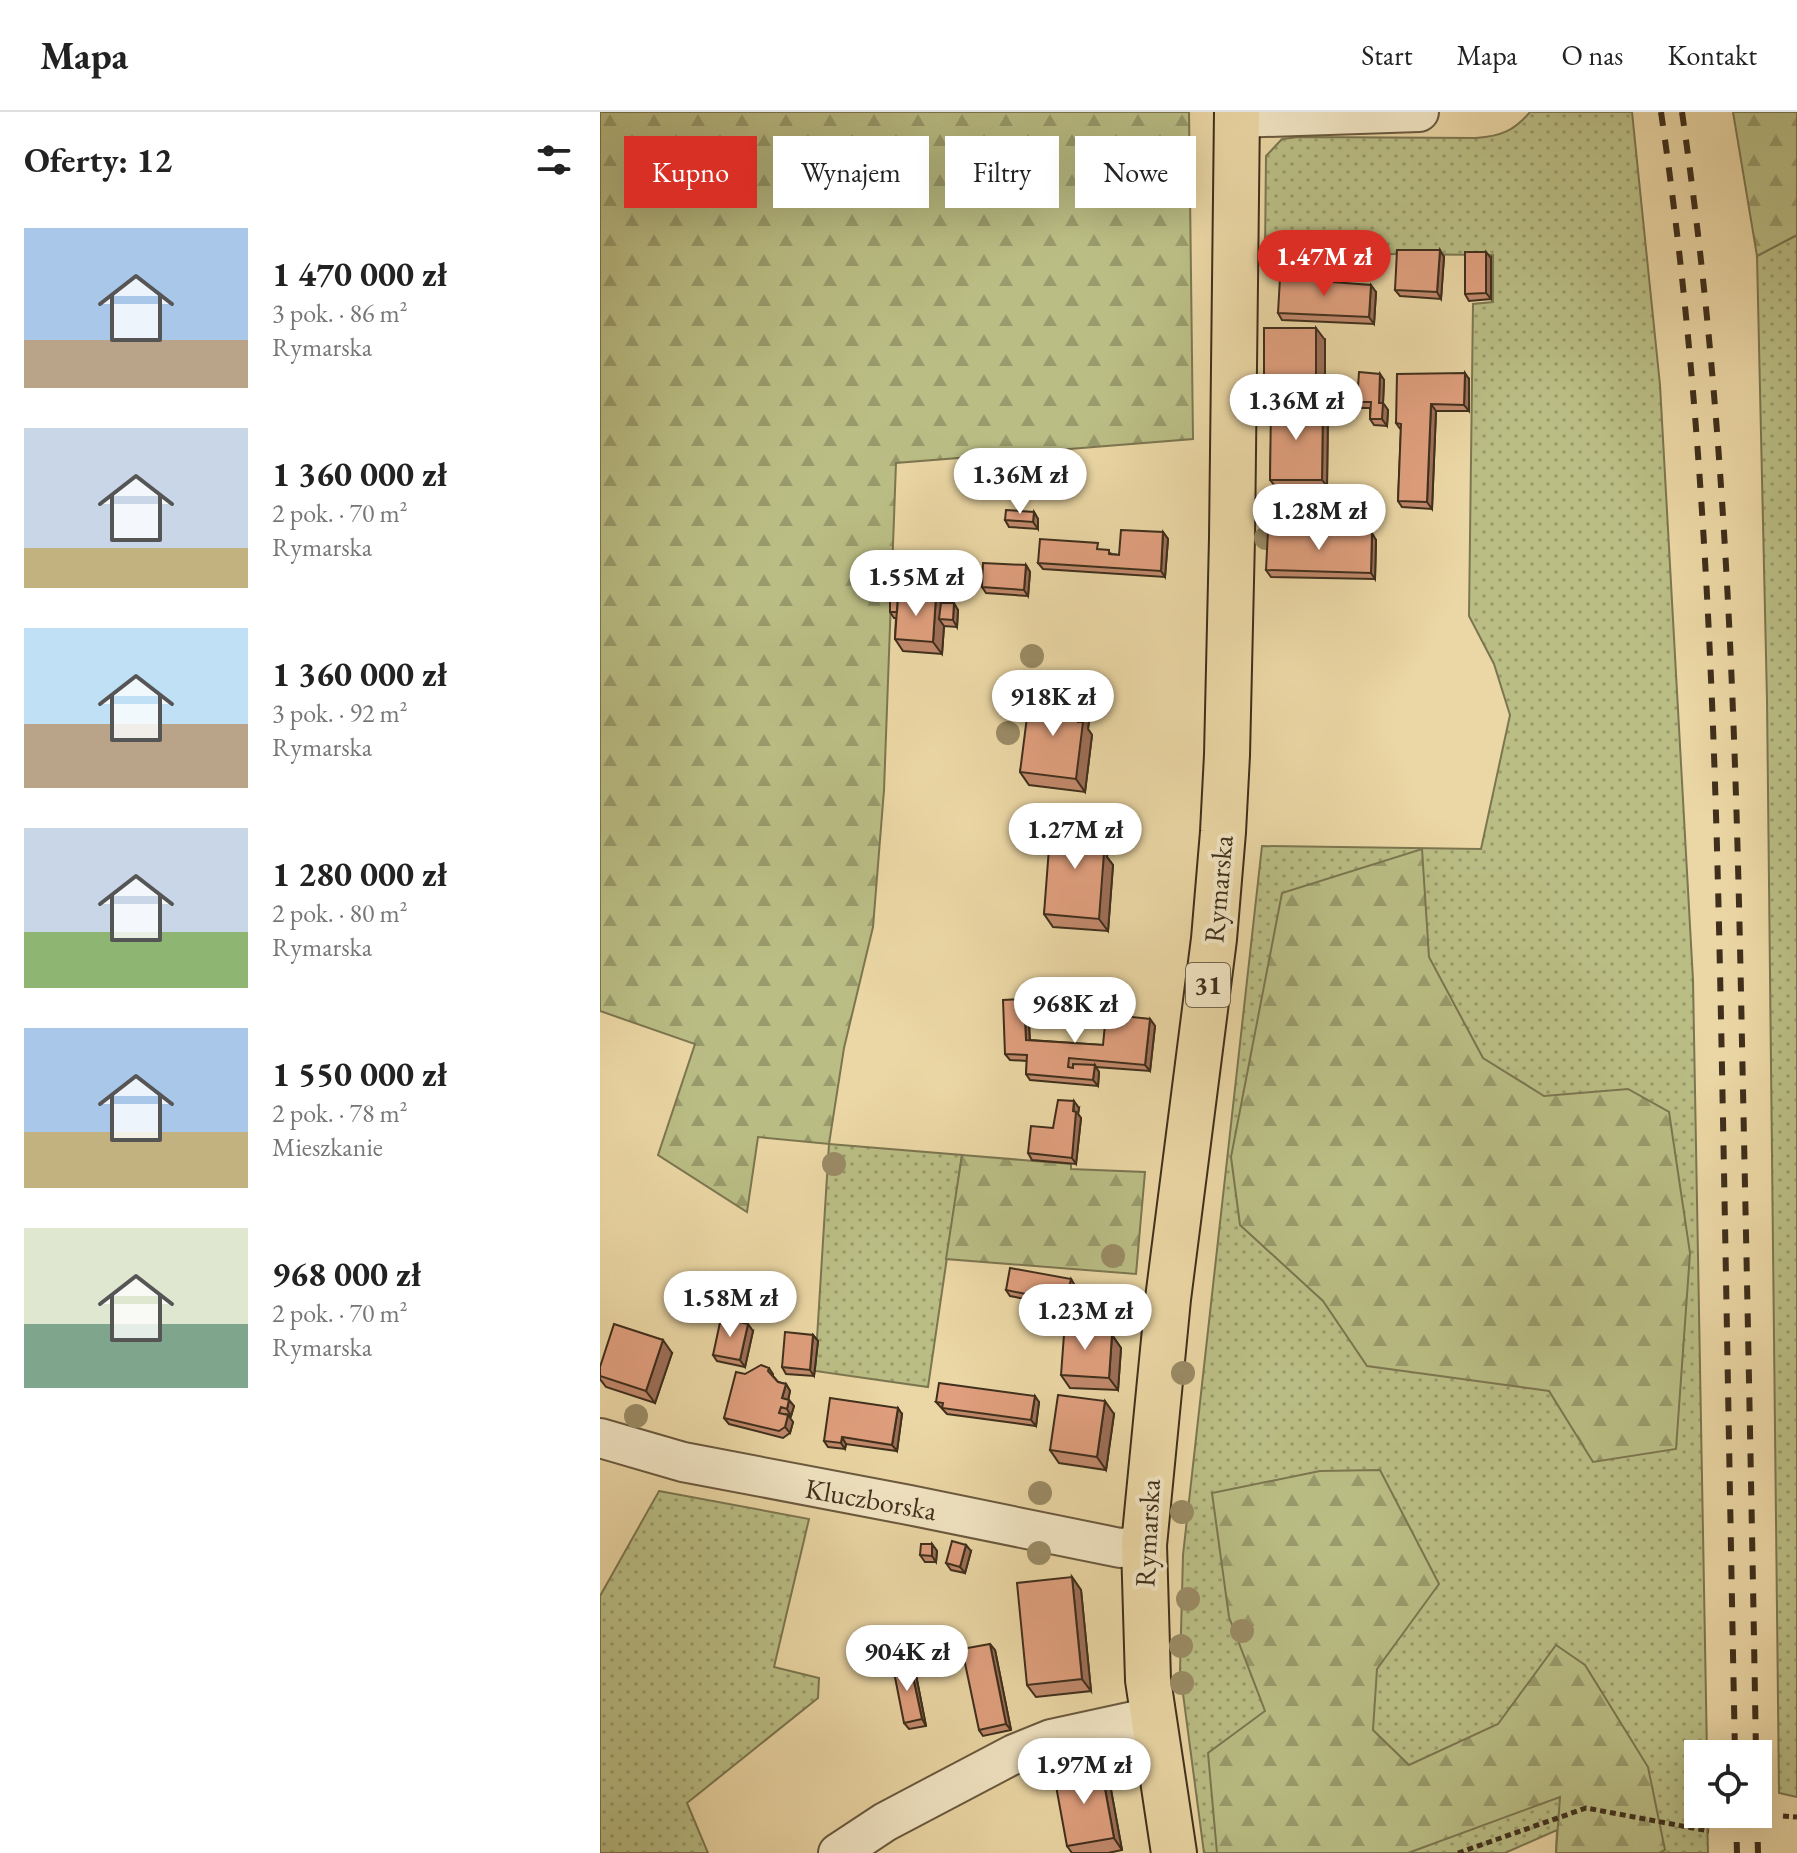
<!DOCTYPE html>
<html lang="pl">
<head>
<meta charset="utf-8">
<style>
	body { margin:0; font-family:"EB Garamond",serif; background:#f6f6f6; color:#222; height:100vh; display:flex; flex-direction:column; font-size:30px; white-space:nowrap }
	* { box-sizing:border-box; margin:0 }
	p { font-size:26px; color:#767676 }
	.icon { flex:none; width:44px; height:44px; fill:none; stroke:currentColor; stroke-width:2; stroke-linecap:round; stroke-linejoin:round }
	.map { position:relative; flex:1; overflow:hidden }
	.drawer { display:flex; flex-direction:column; background:#fff; width:600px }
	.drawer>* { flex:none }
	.top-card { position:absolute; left:24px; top:24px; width:760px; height:72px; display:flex; gap:16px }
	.tools { position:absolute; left:1084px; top:1628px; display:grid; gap:16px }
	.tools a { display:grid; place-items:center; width:88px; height:88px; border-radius:0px; background:#fff; box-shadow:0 8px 32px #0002; font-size:40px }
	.price { position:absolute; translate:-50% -68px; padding:0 18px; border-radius:28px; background:#fff; color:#222; font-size:26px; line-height:52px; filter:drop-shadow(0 2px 4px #0008) }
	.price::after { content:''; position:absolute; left:50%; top:48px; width:24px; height:18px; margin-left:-12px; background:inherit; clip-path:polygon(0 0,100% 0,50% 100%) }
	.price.on { background:#d93025; color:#fff }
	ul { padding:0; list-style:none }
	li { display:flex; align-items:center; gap:24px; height:200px; padding:0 24px }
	li span { display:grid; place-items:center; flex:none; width:224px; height:160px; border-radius:0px; color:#555 }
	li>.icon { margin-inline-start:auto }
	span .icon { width:96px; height:96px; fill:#fffc; stroke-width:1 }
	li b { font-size:34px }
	h2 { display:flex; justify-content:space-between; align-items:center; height:96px; padding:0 24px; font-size:34px }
	.tag { padding:0 28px; border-radius:0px; background:#fff; box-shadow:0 8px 32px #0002; font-size:28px; line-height:72px }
	.tag.on { background:#d93025; color:#fff }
	header { display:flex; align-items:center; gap:48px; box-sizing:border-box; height:112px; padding:0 40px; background:#fff; border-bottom:2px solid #e0e0e0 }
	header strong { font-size:38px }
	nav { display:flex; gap:44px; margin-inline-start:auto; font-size:28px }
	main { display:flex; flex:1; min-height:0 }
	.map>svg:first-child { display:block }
</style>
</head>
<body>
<header>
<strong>Mapa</strong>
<nav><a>Start</a><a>Mapa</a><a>O nas</a><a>Kontakt</a></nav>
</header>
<main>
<section class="drawer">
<h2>Oferty: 12<svg class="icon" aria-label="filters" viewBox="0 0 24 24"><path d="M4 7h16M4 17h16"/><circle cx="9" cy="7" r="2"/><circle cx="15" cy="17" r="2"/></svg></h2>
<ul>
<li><span style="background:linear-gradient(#a9c7e8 70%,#b9a48a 0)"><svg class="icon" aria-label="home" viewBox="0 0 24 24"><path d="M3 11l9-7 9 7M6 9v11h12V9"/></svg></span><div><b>1 470 000 zł</b><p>3 pok. · 86 m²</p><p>Rymarska</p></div></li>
<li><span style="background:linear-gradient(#c9d6e8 75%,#c2b280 0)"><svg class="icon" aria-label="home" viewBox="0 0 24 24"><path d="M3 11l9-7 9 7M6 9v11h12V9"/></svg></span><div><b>1 360 000 zł</b><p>2 pok. · 70 m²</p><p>Rymarska</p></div></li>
<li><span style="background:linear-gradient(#bfe0f5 60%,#b9a48a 0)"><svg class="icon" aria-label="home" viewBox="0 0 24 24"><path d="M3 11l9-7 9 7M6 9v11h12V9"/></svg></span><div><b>1 360 000 zł</b><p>3 pok. · 92 m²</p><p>Rymarska</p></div></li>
<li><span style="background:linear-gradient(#c9d6e8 65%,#8fb573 0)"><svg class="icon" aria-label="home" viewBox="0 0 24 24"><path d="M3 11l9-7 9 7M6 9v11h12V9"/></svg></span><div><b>1 280 000 zł</b><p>2 pok. · 80 m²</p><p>Rymarska</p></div></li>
<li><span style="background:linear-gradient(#a9c7e8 65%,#c2b280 0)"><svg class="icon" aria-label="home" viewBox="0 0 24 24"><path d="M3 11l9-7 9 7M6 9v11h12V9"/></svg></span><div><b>1 550 000 zł</b><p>2 pok. · 78 m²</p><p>Mieszkanie</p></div></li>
<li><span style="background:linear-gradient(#dfe7d0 60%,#7fa58c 0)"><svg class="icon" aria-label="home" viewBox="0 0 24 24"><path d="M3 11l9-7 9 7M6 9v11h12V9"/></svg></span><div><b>968 000 zł</b><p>2 pok. · 70 m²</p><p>Rymarska</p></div></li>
</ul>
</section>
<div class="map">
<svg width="1197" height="1741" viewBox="0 0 1197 1741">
	<defs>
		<pattern id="grass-dots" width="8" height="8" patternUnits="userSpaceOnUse" patternTransform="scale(2)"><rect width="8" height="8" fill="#babe85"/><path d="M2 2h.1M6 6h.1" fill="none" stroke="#999b6c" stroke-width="1.8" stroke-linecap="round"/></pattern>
		<pattern id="forest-firs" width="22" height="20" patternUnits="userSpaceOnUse" patternTransform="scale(2)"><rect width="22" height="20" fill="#babe85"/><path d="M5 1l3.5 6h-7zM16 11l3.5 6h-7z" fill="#999b6c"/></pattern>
	</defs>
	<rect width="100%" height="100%" fill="#ebd7a5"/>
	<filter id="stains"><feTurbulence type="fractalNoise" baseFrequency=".0025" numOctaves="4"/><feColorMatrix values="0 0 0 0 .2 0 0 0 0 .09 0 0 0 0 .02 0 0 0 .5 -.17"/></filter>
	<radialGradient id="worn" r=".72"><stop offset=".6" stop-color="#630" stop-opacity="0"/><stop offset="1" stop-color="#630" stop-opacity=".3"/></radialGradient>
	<path fill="url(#grass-dots)" stroke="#7c7650" stroke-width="2" d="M930 0H1032L1060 273 1093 868 1107 1642H1098V1702H1107L1108 1741H956L957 1718 905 1741H604L580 1559 583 1443 662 734 881 737 910 603 894 552 869 504 873 192 893 190V143L665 141 666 44 682 27 699 25 876 26C901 24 914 19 930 0Z
		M1197 123V1685L1179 1681 1167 588 1157 144Z
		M229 1032 362 1043 328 1275 215 1259Z
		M59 1379 209 1407 174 1555 219 1566 218 1586 87 1691 108 1741H0V1484Z"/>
	<path fill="url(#forest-firs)" stroke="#7c7650" stroke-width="2" d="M0 0H589L593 327 296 351 284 678 273 815 244 936 229 1032 158 1025 147 1100 58 1043 95 932 0 899Z
		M1133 0H1197V123L1157 144Z
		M822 737 829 845 883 946 944 984 1028 977 1069 1000 1090 1141 1076 1337 993 1350 949 1279 767 1254 723 1189 640 1113 631 1045 682 781Z
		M362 1043 471 1052V1057L545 1060 536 1162 346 1147Z
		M780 1358 839 1472 777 1557 773 1618 809 1653 898 1612 956 1533 985 1553 1048 1655 1065 1738 1059 1741H956L960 1685 808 1741H617L608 1641 665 1599 629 1505 612 1381 720 1359Z"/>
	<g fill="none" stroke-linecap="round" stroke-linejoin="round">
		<defs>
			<path id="minor" d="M637 6 819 0
				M0 1326 83 1350 309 1393 520 1436 544 1433
				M238 1741 285 1710 414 1642 451 1627 552 1605"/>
			<path id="major" d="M574 1741 548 1568 544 1433 568 1187 614 827 623 720 627 643 632 426 637 0"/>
		</defs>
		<use href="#minor" stroke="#6a593e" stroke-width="42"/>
		<use href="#major" stroke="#3f2f1c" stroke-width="48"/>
		<path stroke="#3f2f1c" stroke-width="5" stroke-dasharray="6 4" stroke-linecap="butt" d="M1183 1704 1197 1705
			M858 1741 986 1696 1109 1719"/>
		<use href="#minor" stroke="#f2e5c4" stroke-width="38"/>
		<use href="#major" stroke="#ebd7a5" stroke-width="44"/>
		<path stroke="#3f2f1c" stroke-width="6" stroke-dasharray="14 14" stroke-linecap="butt" d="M1061 0C1105 300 1115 604 1121 907 1126 1152 1130 1397 1135 1642
			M1082 0C1127 309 1136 620 1142 931 1147 1168 1152 1405 1156 1642
			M1136 1702 1137 1741
			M1157 1702 1158 1741"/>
	</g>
	<g fill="#9a8b65">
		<circle cx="659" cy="289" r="12"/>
		<circle cx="666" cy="426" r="12"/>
		<circle cx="432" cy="544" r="12"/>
		<circle cx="408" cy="621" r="12"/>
		<circle cx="234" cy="1052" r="12"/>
		<circle cx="513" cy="1144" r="12"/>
		<circle cx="583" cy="1261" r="12"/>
		<circle cx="36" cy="1304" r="12"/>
		<circle cx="440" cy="1381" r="12"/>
		<circle cx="582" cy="1400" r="12"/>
		<circle cx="439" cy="1441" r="12"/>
		<circle cx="588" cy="1487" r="12"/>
		<circle cx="642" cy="1519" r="12"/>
		<circle cx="581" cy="1534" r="12"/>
		<circle cx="582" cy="1571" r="12"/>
	</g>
	<path fill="#c1896c" stroke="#3f2f1c" stroke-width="2" d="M844 145 841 187 800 184 795 178Z
		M891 146V187L869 189 865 182Z
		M776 180 774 212 682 208 678 201Z
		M725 228 724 294 728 299 727 374H675L670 368 672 292 664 282Z
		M780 262 784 268 783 291 788 298 787 314 774 313 770 307V296H762L757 290Z
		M869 267V299H836L832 397 802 395 798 389 801 318 796 311Z
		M434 400 438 407V417L409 415 405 408Z
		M563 420 568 427 565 465 443 457 438 451 502 438 512 442 519 443Z
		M776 428 775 467 671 465 666 458Z
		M426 453 430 460 428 484 386 481 382 475Z
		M336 484 341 491 358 498 357 515 344 514 342 542 303 539 295 527 296 506H294L290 500 298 487Z
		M490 600 488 617 492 623 485 680 429 673 420 660 432 605Z
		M509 723 507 745 513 753 508 819 453 815 444 802 455 737Z
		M424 887 428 894 430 928 503 933 550 907 555 914 550 959 495 955 499 960 498 974 430 968 426 962 427 949 410 948 405 942Z
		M479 996 478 1002 481 1006 476 1052 432 1048 428 1041 453 1016Z
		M471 1167 475 1174 471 1196 410 1184 406 1178Z
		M493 1216 498 1222 512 1223 521 1236 518 1278 470 1276 461 1263Z
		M153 1219 145 1255 117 1249 113 1243Z
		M213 1223 218 1229 214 1264 186 1262 182 1255Z
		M72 1241 55 1291 6 1275 0 1267V1255Z
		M169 1256 173 1262V1264L178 1270 186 1272 190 1279 188 1288 194 1294 191 1304 185 1302 193 1310 190 1321 183 1326 129 1312 124 1306 145 1262Z
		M336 1290H439L436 1314 347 1302Z
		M302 1302 297 1339 246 1332 245 1337 228 1335 224 1329Z
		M514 1302 506 1358 459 1351 450 1338Z
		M332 1432 337 1439 336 1450H325L320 1443Z
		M371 1439 365 1461 351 1458 346 1451Z
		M472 1465 481 1478 491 1579 436 1585 427 1573Z
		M395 1538 411 1618 383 1624 379 1618Z
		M310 1551 315 1558 326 1614 309 1617 304 1611Z
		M509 1667 522 1738 508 1741H472L467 1734Z"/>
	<path fill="#9d6f58" stroke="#3f2f1c" stroke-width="2" d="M840 138 844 145 841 187 837 180Z
		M886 140 891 146V187L886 181Z
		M771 173 776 180 774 212 769 205Z
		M716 216 725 228V294L716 281Z
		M865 261 869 267V299L864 293Z
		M780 262 784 268 783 291 788 298 787 314 782 307 779 291Z
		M723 292 728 299 727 374 722 368Z
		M831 292 836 299 832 397 827 390Z
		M434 400 438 407V417L433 410Z
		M563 420 568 427 565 465 561 459Z
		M772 421 776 428 775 467 771 461Z
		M426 453 430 460 428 484 424 478Z
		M336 484 345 497 339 507 344 514 342 542 333 530Z
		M354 491 358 498 357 515 353 508Z
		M481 588 490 600 488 617 492 623 485 680 476 667 478 610Z
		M500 711 509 723 507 745 513 753 508 819 499 807 498 740Z
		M424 887 428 894 430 934 426 928Z
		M550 907 555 914 550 959 545 953Z
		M495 953 499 960 498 974 493 968Z
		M474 989 479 996 478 1002 481 1006 476 1052 472 1046Z
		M471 1167 475 1174 471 1196 466 1190Z
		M148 1212 153 1219 145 1255 140 1248Z
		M213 1223 218 1229 214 1264 210 1258Z
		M512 1223 521 1236 518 1278 509 1266Z
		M63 1228 72 1241 55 1291 46 1279Z
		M186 1272 190 1279 187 1293 182 1286Z
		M435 1284 439 1290 436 1314 431 1308Z
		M189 1288 194 1294 191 1304 187 1297Z
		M505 1289 514 1302 506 1358 497 1345Z
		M298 1296 302 1302 297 1339 292 1333Z
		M188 1303 193 1310 190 1321 185 1315Z
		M242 1325 246 1332 245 1337 241 1331Z
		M332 1432 337 1439 336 1450 332 1444Z
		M366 1433 371 1439 365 1461 360 1455Z
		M472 1465 481 1478 491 1579 482 1567Z
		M390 1532 395 1538 411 1618 406 1612Z
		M310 1551 315 1558 326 1614 322 1607Z
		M501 1655 509 1667 522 1738 514 1726Z"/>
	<path fill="#e09f7e" stroke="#3f2f1c" stroke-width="2" d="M797 138H840L837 180 795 178Z
		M865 140H886V181L865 182Z
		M680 166 771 173 769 205 678 201Z
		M664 216H716V281L664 282Z
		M759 260 780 262 779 291H783L782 307H770L771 290H757Z
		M865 261 864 293 831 292 827 390 798 389 801 312 796 311 797 262Z
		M671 292H723L722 368H670Z
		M406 398 434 400 433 410 405 408Z
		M521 418 563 420 561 459 438 451 440 427 498 431 497 437 509 438V442L519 443Z
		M668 419 772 421 771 461 666 458Z
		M383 451 426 453 424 478 382 475Z
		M298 482 336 484 333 530 295 527Z
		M290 487H298L297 500H290Z
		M341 491H354L353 508 339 507Z
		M435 582 481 588 478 610H483L476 667 420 660 427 605H432Z
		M458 708 500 711 498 740 504 741 499 807 444 802 449 736 455 737Z
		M424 887 426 928 503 933 506 902 550 907 545 953 469 946 468 955 473 956V952L495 953 493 968 426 962 427 943 405 942 403 888Z
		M458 988 474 989 473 999 476 1000 472 1046 428 1041 431 1014 453 1016Z
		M410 1156 471 1167 466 1190 406 1178Z
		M121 1206 148 1212 140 1248 113 1243Z
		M465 1209 489 1211 493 1216 492 1222 512 1223 509 1266 461 1263Z
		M14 1212 63 1228 46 1279 0 1264V1255Z
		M185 1220 213 1223 210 1258 182 1255Z
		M161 1253 169 1256 168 1259 178 1270 186 1272 182 1286 189 1288 187 1297 181 1295 179 1301 188 1303 185 1315 179 1319 124 1306 136 1260 145 1262Z
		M339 1271 435 1284 431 1308 342 1296 343 1291 336 1290Z
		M458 1283 505 1289 497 1345 450 1338Z
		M230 1286 298 1296 292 1333 242 1325 241 1331 224 1329Z
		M352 1429 366 1433 360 1455 346 1451Z
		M321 1432H332V1444L320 1443Z
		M472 1465 482 1567 427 1573 417 1471Z
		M390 1532 406 1612 379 1618 362 1537Z
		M310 1551 322 1607 304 1611 293 1555Z
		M501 1655 514 1726 467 1734 454 1663Z"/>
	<g text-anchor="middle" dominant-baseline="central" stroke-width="8" stroke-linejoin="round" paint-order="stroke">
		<rect fill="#f2e5c4" stroke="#75664e" stroke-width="2" x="586" y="851" width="44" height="44" rx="6"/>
		<g font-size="26" font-weight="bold" fill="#3f2f1c">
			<text x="608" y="873">31</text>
		</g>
		<g font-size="28" fill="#3f2f1c" stroke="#f2e5c4">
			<text transform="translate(618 777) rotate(-85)">Rymarska</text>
			<text transform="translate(271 1387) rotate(10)">Kluczborska</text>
			<text transform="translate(547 1421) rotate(-87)">Rymarska</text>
		</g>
	</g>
	<rect width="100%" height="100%" filter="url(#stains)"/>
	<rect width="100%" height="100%" fill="url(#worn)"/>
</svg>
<div class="tools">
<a><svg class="icon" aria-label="locate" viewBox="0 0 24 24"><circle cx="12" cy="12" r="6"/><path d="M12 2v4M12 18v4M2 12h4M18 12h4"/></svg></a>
</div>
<b class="price on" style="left:724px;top:186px">1.47M zł</b>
<b class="price" style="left:696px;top:330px">1.36M zł</b>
<b class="price" style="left:420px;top:404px">1.36M zł</b>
<b class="price" style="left:719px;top:440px">1.28M zł</b>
<b class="price" style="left:316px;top:506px">1.55M zł</b>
<b class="price" style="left:453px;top:626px">918K zł</b>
<b class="price" style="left:475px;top:759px">1.27M zł</b>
<b class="price" style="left:475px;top:933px">968K zł</b>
<b class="price" style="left:130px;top:1227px">1.58M zł</b>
<b class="price" style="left:485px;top:1240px">1.23M zł</b>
<b class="price" style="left:307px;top:1581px">904K zł</b>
<b class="price" style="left:484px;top:1694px">1.97M zł</b>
<div class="top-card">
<a class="tag on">Kupno</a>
<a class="tag">Wynajem</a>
<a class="tag">Filtry</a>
<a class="tag">Nowe</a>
</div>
</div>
</main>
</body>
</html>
